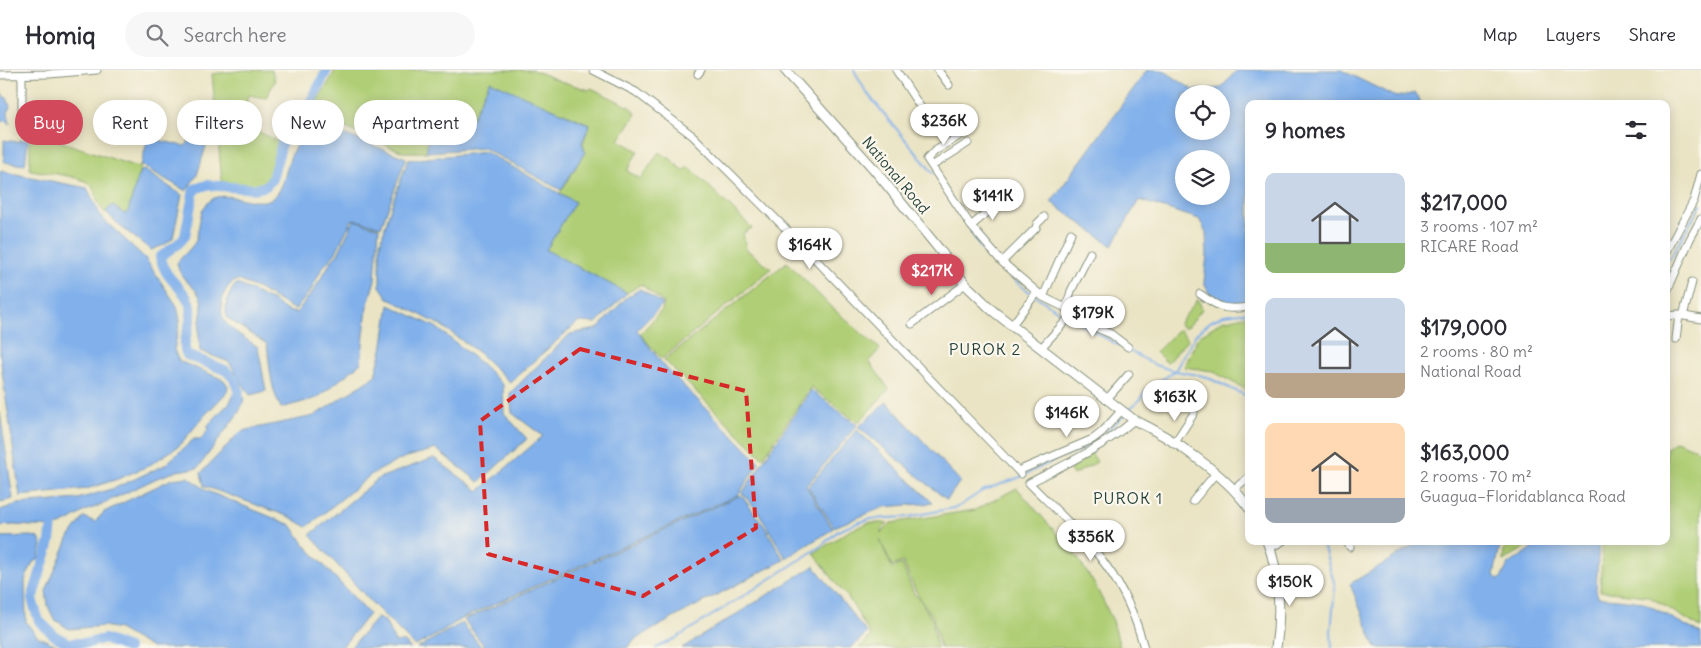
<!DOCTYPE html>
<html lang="en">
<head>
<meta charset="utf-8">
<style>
	body { margin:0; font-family:Delius,sans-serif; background:#f7f7f7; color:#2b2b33; height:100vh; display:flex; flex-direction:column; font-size:19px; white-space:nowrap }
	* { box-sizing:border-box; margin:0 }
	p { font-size:16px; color:#7c7c81 }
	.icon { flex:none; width:28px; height:28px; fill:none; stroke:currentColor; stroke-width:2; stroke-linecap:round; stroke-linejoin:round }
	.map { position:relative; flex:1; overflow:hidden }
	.panel { position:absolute; left:1245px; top:30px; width:425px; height:445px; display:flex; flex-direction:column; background:#fff; border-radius:10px; box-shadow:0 2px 12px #0003 }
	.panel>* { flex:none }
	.top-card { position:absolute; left:15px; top:30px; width:475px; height:45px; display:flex; gap:10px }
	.controls { position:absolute; left:1175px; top:15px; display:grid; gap:10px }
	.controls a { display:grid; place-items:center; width:55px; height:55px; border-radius:50%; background:#fff; box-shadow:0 2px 12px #0003; font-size:25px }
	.price { position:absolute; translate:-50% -42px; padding:0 11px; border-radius:18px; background:#fff; color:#222; font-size:16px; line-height:32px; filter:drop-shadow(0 1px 2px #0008) }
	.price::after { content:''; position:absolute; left:50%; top:30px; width:15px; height:11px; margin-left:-8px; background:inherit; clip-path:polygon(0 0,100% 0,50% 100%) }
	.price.on { background:#d1495b; color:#fff }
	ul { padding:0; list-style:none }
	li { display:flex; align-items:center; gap:15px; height:125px; padding:0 20px }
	li span { display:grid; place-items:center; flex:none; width:140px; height:100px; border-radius:10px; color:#555 }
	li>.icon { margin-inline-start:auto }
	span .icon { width:60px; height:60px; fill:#fffc; stroke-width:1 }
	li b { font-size:21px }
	h2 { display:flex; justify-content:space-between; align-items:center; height:60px; padding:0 20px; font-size:21px }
	.pill { padding:0 18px; border-radius:22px; background:#fff; box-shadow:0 2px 12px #0003; font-size:18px; line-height:45px }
	.pill.on { background:#d1495b; color:#fff }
	header { display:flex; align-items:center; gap:30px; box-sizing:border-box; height:70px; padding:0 25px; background:#fff; border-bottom:1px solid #e1e1e2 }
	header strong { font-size:24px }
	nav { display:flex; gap:28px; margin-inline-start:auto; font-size:18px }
	.search { width:350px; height:45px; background:#f7f7f7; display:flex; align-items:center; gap:12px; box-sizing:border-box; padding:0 18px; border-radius:28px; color:#7c7c81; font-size:19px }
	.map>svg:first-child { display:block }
</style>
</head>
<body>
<header>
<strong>Homiq</strong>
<div class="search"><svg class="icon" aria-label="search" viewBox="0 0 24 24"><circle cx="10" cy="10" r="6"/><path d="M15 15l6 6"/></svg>Search here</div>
<nav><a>Map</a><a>Layers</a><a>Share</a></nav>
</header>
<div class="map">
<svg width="1701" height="578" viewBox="0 0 1701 578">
	<rect width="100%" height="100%" fill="#fbf7ec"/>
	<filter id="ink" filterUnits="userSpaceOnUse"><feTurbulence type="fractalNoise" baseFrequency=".02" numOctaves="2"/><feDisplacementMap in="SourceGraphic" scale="10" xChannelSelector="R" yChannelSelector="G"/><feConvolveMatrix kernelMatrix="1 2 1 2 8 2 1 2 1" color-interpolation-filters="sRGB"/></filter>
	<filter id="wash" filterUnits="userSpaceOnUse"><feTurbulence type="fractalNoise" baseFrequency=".0096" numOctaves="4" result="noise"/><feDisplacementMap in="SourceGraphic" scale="20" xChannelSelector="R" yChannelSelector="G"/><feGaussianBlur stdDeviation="1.12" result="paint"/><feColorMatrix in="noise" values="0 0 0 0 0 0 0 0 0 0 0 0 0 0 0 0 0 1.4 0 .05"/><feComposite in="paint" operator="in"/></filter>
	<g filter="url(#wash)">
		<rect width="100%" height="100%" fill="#eae4c4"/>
		<path fill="#afce75" stroke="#678654" d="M246 0H272L275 11 266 28 248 25 243 53 278 72C266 120 272 120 222 112L212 4Z
			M335 0H533L560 11 589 20 591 18 632 38 636 44 619 70 638 81 627 101 641 109 659 82 671 89 683 101 689 97 752 158 743 163 746 179 771 199 662 289 640 264 662 240 664 233 641 214 627 223 546 180 575 132 560 123 585 82 583 73 590 54 490 12 472 49 464 51 446 43 435 36 426 82H403L319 47 316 51 311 48C313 31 329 16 335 0Z
			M30 69H53L137 97 141 95 128 142 124 144 112 135 105 143C97 135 97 123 91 115 83 106 42 102 30 100Z
			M787 192 831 237 880 279 869 291 889 319 858 353 811 317 763 388 664 290Z
			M1198 229 1202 239 1190 255 1184 258 1179 254Z
			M1249 245V321L1212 301 1184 297 1199 266 1222 251Z
			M1179 259 1188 269 1167 293 1156 282Z
			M1676 371 1701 381V558L1648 526 1600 521 1603 471H1666V379Z
			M1091 382 1097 392 1073 405 1067 394Z
			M1017 418 1077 487 1095 515 1113 551 1120 578H940L933 547 916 522 903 492 892 496 880 470 892 498 902 494 914 524 919 528 932 549 937 578H859L871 566 848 527 841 520 814 483 849 461 868 453H888L881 460V463L891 453 975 440Z
			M1505 471H1536L1503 491Z"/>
		<path fill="#81b0eb" stroke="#507690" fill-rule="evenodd" d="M1147 0H1163L1193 20 1221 18 1237 0H1341L1396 27 1416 23 1420 34H1249V231L1229 234 1211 228 1204 212 1207 185 1206 162 1199 149 1139 130 1112 176 1051 132ZM1184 24H1221V61H1184ZM1184 89H1221V126H1184Z
			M490 11 590 55 582 72 585 82 561 120 484 78 426 82 435 36 446 43 464 51 472 49Z
			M2 23 4 27 7 28 10 36 8 43 10 54 4 50 0 53V24Z
			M194 52 208 56 211 60 197 105 186 121 141 95 148 68 185 76 188 73Z
			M317 56 330 59 406 88 381 157 354 149 351 151 335 184 322 198 311 220 295 240 259 219 238 210C231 212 226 218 223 226 222 234 220 243 224 250 229 259 249 271 258 277L266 321 250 325 229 292 200 281C200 274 198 267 199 261 199 251 204 238 201 229 195 214 180 212 177 193 182 186 191 179 195 172 201 158 197 140 211 130 227 118 258 140 274 127 285 119 286 94 293 81 297 72 306 65 313 58Z
			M4 70 18 72 20 70H28L25 95 4 92Z
			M486 82 575 132 546 180 627 223 596 253 578 252 510 312 479 283 442 256 388 228 380 216V174L391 137 408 90Z
			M144 100 182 125 173 168 164 175 151 180 120 156 106 142 112 135 124 144 128 142 140 101Z
			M0 101 87 118 102 148 145 188 177 236 180 250 174 280 179 291 224 310 228 316 227 322 204 346 179 376 148 396 118 409 86 419 20 426 0 286Z
			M354 150 379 158 375 210 367 237 361 293 317 328 281 338C270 318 270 295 267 274L227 248C224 236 228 224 236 214L242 216 273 231 287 241 296 243 314 220 332 190 338 184Z
			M640 219 663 234 637 260 664 296 759 392 738 425 459 550 442 562 415 576 373 534 310 465 379 408 434 388 479 421 543 366 512 343 510 323 570 264 597 259 626 228Z
			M389 235 436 257 483 295 503 315 504 343 527 369 479 412 436 379 403 388 372 404 307 457 290 447 204 416 201 403 239 363 246 360 314 346 375 306 382 280Z
			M811 320 857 355 806 416 833 459 786 488 757 440 742 423Z
			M235 323 245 328 239 342 198 398 177 401 157 408 96 437 85 441 69 451 55 457 13 455 0 456V440L18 434 78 429 115 418 165 395 194 369H201L208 360V355L230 332Z
			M887 332 960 411 947 430 858 357Z
			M0 342 13 429 0 432Z
			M857 360 933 433 884 437 834 457 808 417Z
			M188 407C195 411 200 416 207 421L291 455 305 475 369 544 341 578H152L119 559 104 556 69 559 54 549 48 536 46 521 68 469 84 447 95 452 104 442 172 409Z
			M741 425 765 457 784 490 684 542 634 570 627 578H486L464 550Z
			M32 466 39 468 42 475 38 490 33 492 25 510 26 552 37 566 62 578H0V467Z
			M1421 471H1501L1494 505 1498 510 1501 508 1508 495 1543 471H1599L1596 520 1598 527 1643 532 1701 564V578H1376L1350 514Z
			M814 496 867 563 851 578H682Z
			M377 548 385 551 395 572H405L410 578H350Z
			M462 553 482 578H417L421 576Z"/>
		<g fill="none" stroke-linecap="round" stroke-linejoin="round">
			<path stroke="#81b0eb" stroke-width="2" d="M854 0 866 22 933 103
				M971 161 981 179 1021 216 1067 247
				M1666 192 1671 187 1701 134
				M1071 249 1124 278
				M1128 280 1155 295 1175 301 1204 306 1249 327
				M1127 341 1141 329 1146 320 1175 301 1196 264 1210 252 1224 245 1249 242
				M1106 362 1124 345
				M1322 471 1335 516 1331 562 1332 578
				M656 578 676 568 778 504 821 476 838 461 857 453 870 449 908 447 958 437 982 421 1018 408 1061 387 1079 381 1101 367"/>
			<path stroke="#81b0eb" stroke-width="10" d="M235 337C242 321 239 311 225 300L187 285C179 271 194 254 191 238 188 223 173 214 166 202 163 197 162 192 160 187L179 173 185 166 194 119 207 115 256 119 266 116 272 109 282 73 285 66 302 49 327 0
				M53 445 50 471 32 529 39 551 55 566 68 573H88L104 569 128 578"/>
		</g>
	</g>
	<g filter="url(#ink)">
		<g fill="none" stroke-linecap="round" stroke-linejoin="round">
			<defs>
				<path id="minor" d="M593 0 636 22 693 66 798 171 1021 404
					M896 0 921 38
					M938 0 949 15
					M698 4 701 0
					M0 5 49 4 97 0
					M22 5V50
					M959 66 935 81 927 89 971 156 1002 192 1043 227 1074 242 1085 253 1111 264 1128 277
					M932 96 968 73
					M971 156 1002 130
					M1666 183 1694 130 1701 104
					M1002 192 1036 158 1037 154 1044 147
					M1200 224C1221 239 1224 240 1249 237
					M1666 224 1690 169 1701 149
					M1043 227 1071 163
					M1066 239 1071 221 1090 183
					M1666 246 1679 245 1701 249
					M1683 246 1692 212
					M1079 247 1087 234 1093 235
					M912 254 965 214
					M1012 255 1037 222
					M1676 269 1679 245
					M1041 278 1074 242
					M1106 330 1129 304
					M1134 350C1102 378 1066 394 1029 413 1084 468 1124 500 1144 578
					M1174 374 1194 343
					M1018 401 1093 369 1102 362 1121 341
					M1234 419 1249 407
					M1193 431 1216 403
					M1346 471 1350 477
					M1270 478 1283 471"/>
				<path id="major" d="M785 0 873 98 939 179 965 214 993 241 1134 350C1171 367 1225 404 1249 438
					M1267 471C1280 502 1281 546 1276 578"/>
			</defs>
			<use href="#minor" stroke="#84907c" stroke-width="9"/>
			<use href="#major" stroke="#84907c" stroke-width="11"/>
			<use href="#minor" stroke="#fff" stroke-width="7"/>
			<use href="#major" stroke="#fff" stroke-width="9"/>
		</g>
	</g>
	<path fill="none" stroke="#d62828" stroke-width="4" stroke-dasharray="10 6" stroke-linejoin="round" d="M580 279 746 321 756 458 643 526 488 484 480 351Z"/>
	<g text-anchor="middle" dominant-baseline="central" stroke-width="4.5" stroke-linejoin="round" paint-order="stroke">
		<g font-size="15" fill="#1f3d34" stroke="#fbf7ec">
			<text transform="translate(896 105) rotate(50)">National Road</text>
		</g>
		<g font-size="16" letter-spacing="1" fill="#1f3d34" stroke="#fbf7ec">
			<text x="985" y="279">PUROK 2</text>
			<text x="1128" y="428">PUROK 1</text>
		</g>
	</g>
</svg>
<div class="controls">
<a><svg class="icon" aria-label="locate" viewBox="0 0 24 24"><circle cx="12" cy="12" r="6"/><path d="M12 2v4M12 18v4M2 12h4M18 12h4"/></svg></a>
<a><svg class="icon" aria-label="layers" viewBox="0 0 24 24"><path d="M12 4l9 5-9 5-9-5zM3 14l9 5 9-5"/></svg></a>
</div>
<b class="price" style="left:944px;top:76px">$236K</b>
<b class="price" style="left:993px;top:151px">$141K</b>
<b class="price" style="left:810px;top:200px">$164K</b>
<b class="price on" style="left:932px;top:226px">$217K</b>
<b class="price" style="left:1093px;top:268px">$179K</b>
<b class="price" style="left:1175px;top:352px">$163K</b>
<b class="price" style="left:1067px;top:368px">$146K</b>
<b class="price" style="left:1091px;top:492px">$356K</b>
<b class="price" style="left:1290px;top:537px">$150K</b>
<div class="top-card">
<a class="pill on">Buy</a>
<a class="pill">Rent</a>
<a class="pill">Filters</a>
<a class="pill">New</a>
<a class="pill">Apartment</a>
</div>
<section class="panel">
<h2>9 homes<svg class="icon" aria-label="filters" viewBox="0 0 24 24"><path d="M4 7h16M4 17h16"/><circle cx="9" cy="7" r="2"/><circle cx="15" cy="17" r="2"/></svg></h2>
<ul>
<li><span style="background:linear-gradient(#c9d6e8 70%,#8fb573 0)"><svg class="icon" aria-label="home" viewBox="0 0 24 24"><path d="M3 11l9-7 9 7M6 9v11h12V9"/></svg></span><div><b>$217,000</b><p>3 rooms · 107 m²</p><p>RICARE Road</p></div></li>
<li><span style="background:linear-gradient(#c9d6e8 75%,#b9a48a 0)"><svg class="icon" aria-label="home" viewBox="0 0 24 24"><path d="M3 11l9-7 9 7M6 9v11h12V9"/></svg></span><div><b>$179,000</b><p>2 rooms · 80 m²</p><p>National Road</p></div></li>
<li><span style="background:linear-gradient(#ffd9b3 75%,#9aa5b1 0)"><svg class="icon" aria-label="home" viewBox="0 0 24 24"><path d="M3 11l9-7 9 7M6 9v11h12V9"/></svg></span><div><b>$163,000</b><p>2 rooms · 70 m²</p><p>Guagua–Floridablanca Road</p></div></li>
</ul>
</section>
</div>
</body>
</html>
